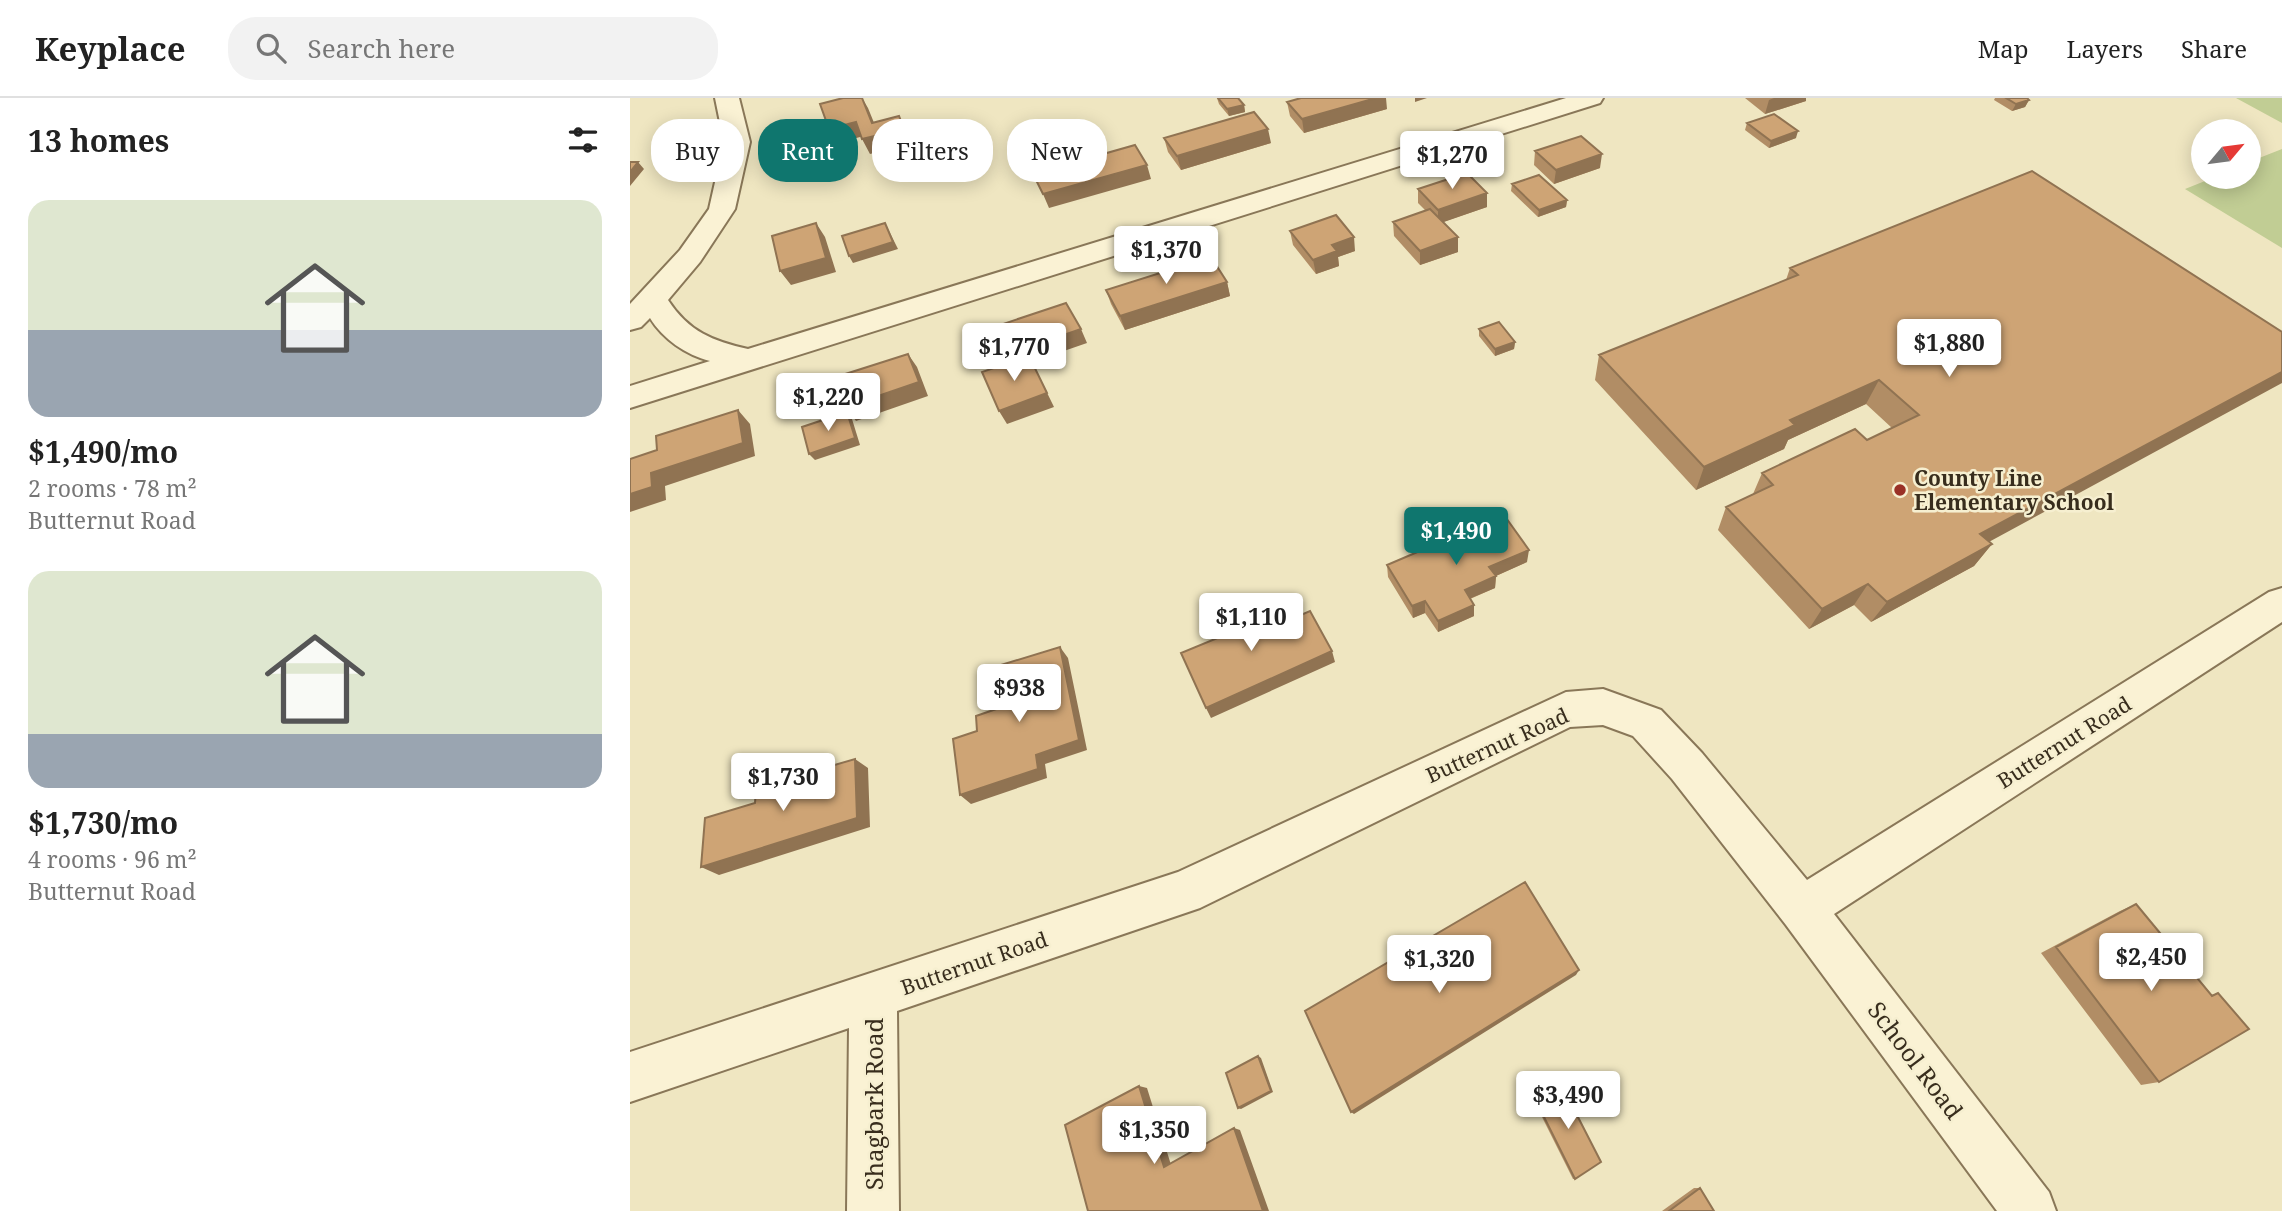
<!DOCTYPE html>
<html lang="en">
<head>
<meta charset="utf-8">
<style>
	body { margin:0; font-family:"Noto Serif",serif; background:#f2f2f2; color:#222; height:100vh; display:flex; flex-direction:column; font-size:26px; white-space:nowrap }
	* { box-sizing:border-box; margin:0 }
	p { font-size:23px; color:#767676 }
	.icon { flex:none; width:38px; height:38px; fill:none; stroke:currentColor; stroke-width:2; stroke-linecap:round; stroke-linejoin:round }
	.map { position:relative; flex:1; overflow:hidden }
	.sheet { display:flex; flex-direction:column; background:#fff; width:630px }
	.sheet>* { flex:none }
	.banner { position:absolute; left:21px; top:21px; width:665px; height:63px; display:flex; gap:14px }
	.needle { width:46px; rotate:61deg }
	.buttons { position:absolute; left:1561px; top:21px; display:grid; gap:14px }
	.buttons a { display:grid; place-items:center; width:70px; height:70px; border-radius:50%; background:#fff; box-shadow:0 4px 18px #0003; font-size:35px }
	.price { position:absolute; translate:-50% -60px; padding:0 16px; border-radius:7px; background:#fff; color:#222; font-size:23px; line-height:46px; filter:drop-shadow(0 2px 4px #0008) }
	.price::after { content:''; position:absolute; left:50%; top:42px; width:21px; height:16px; margin-left:-10px; background:inherit; clip-path:polygon(0 0,100% 0,50% 100%) }
	.price.on { background:#0f766e; color:#fff }
	ul { padding:0; list-style:none }
	li { display:grid; align-content:center; gap:14px; height:371px; padding:0 28px }
	li span { display:grid; place-items:center; height:217px; border-radius:21px; color:#555 }
	li>.icon { margin-inline-start:auto }
	span .icon { width:126px; height:126px; fill:#fffc; stroke-width:1 }
	li b { font-size:30px }
	h2 { display:flex; justify-content:space-between; align-items:center; height:84px; padding:0 28px; font-size:30px }
	.pill { padding:0 24px; border-radius:28px; background:#fff; box-shadow:0 4px 18px #0003; font-size:24px; line-height:63px }
	.pill.on { background:#0f766e; color:#fff }
	header { display:flex; align-items:center; gap:42px; box-sizing:border-box; height:98px; padding:0 35px; background:#fff; border-bottom:2px solid #e0e0e0 }
	header strong { font-size:33px }
	nav { display:flex; gap:38px; margin-inline-start:auto; font-size:24px }
	.search { width:490px; height:63px; background:#f2f2f2; display:flex; align-items:center; gap:18px; box-sizing:border-box; padding:0 24px; border-radius:28px; color:#767676; font-size:26px }
	main { display:flex; flex:1; min-height:0 }
	.map>svg:first-child { display:block }
</style>
</head>
<body>
<header>
<strong>Keyplace</strong>
<div class="search"><svg class="icon" aria-label="search" viewBox="0 0 24 24"><circle cx="10" cy="10" r="6"/><path d="M15 15l6 6"/></svg>Search here</div>
<nav><a>Map</a><a>Layers</a><a>Share</a></nav>
</header>
<main>
<section class="sheet">
<h2>13 homes<svg class="icon" aria-label="filters" viewBox="0 0 24 24"><path d="M4 7h16M4 17h16"/><circle cx="9" cy="7" r="2"/><circle cx="15" cy="17" r="2"/></svg></h2>
<ul>
<li><span style="background:linear-gradient(#dfe7d0 60%,#9aa5b1 0)"><svg class="icon" aria-label="home" viewBox="0 0 24 24"><path d="M3 11l9-7 9 7M6 9v11h12V9"/></svg></span><div><b>$1,490/mo</b><p>2 rooms · 78 m²</p><p>Butternut Road</p></div></li>
<li><span style="background:linear-gradient(#dfe7d0 75%,#9aa5b1 0)"><svg class="icon" aria-label="home" viewBox="0 0 24 24"><path d="M3 11l9-7 9 7M6 9v11h12V9"/></svg></span><div><b>$1,730/mo</b><p>4 rooms · 96 m²</p><p>Butternut Road</p></div></li>
</ul>
</section>
<div class="map">
<svg width="1652" height="1113" viewBox="0 0 1652 1113">
	<rect width="100%" height="100%" fill="#efe6c1"/>
	<path fill="#c1cd94" d="M1606 0H1652V25Z
		M1652 51V150L1555 91 1585 79H1619V64Z"/>
	<g fill="none" stroke-linecap="round" stroke-linejoin="round">
		<defs>
			<path id="minor" d="M85 0H109L120 44 105 111 70 164 38 202C59 234 83 243 118 251L936 0H973L970 5 0 310V288L80 263C56 257 33 241 20 220L11 229 0 232V206L50 152 79 111 94 44Z
				M1652 490V524L1204 816 1419 1094 1426 1113H1367L1156 827 1042 681 1003 638 973 627 940 629 570 810 267 913 269 1113H217L219 930 0 1004V954L548 774 936 594 973 591 1031 612 1072 655 1177 782 1639 494Z"/>
		</defs>
		<use href="#minor" stroke="#897758" stroke-width="4"/>
		<use href="#minor" fill="#faf2d4" fill-rule="evenodd"/>
	</g>
	<path fill="#b18d65" d="M587 0H608L614 7 615 14 599 18 589 6Z
		M1115 0H1176V3L1135 16Z
		M1365 0H1397L1399 2 1395 9 1382 13 1364 2Z
		M657 4 757 11 674 35 660 18Z
		M1117 25 1166 40 1139 50 1115 32Z
		M534 40 641 45 551 72 538 54Z
		M905 53 970 70 924 86 904 67Z
		M1402 73 1359 444 1362 446 1344 468 1241 524 1224 507 1179 531 1088 432 1096 409 1123 396 1132 375 1237 342 1262 330 1236 306 1158 342 1154 351 1066 392 965 282 969 257 1156 182 1160 170Z
		M882 86 937 102 936 109 908 119 881 93Z
		M788 91 857 95V109L813 124 828 139V154L790 167 764 138 763 124 796 113 788 105Z
		M660 133 725 153 708 159 709 168 686 176 663 147Z
		M597 184 600 198 495 232 481 206 476 192Z
		M849 231 885 244 884 251 865 258 849 238Z
		M897 464 866 478 865 490 840 501 844 507V518L808 534 795 515 783 520 758 479 757 467Z
		M1506 806 1582 897 1588 895 1529 984 1511 987 1411 855 1490 813Z
		M905 1001 945 1081H943L904 1003Z
		M1064 1090H1070L1084 1113H1032Z"/>
	<path fill="#907352" d="M232 0 238 10 249 37 269 18 282 45 240 56 232 41 242 25Z
		M746 0H756L757 11 674 35 672 21Z
		M785 0H797L785 4Z
		M1144 0H1176V3L1135 16 1139 2Z
		M1399 2 1395 9 1382 13 1386 6Z
		M614 7 615 14 599 18 597 11Z
		M226 24 234 38 207 45 199 31Z
		M638 31 641 45 551 72 547 58Z
		M1168 33 1166 40 1139 50 1141 43Z
		M972 56 970 70 924 86 926 72Z
		M8 64 14 71 0 88V74Z
		M517 67 521 81 419 110 413 96Z
		M857 95V109L808 126V112Z
		M937 102 936 109 908 119 909 112Z
		M186 125 195 139 206 174 161 187 150 173Z
		M255 125 268 151 223 165 219 158Z
		M724 139 725 153 708 159 709 168 686 176 683 162 702 147Z
		M828 139V154L790 167V153Z
		M597 184 600 198 495 232 490 218Z
		M451 231 457 245 402 264 424 309 377 326 369 313 390 268 382 255Z
		M885 244 884 251 865 258V251Z
		M278 256 287 269 298 298 226 323 216 309Z
		M1652 274V285L1333 458 1350 436Z
		M1249 282 1236 306 1158 342 1154 351 1066 392 1074 369 1160 322Z
		M108 312 120 326 125 358 35 388 36 402 0 414V396L21 375Z
		M217 314 222 321 230 347 185 362 179 356Z
		M1362 446 1344 468 1241 524 1257 504Z
		M899 452 897 464 859 481V469Z
		M866 478 865 490 834 503 835 492Z
		M1238 486 1224 507 1179 531 1192 511Z
		M795 503V515L783 520 782 508Z
		M844 507V518L808 534V523Z
		M430 549 438 560 457 652 415 666 417 680 341 706 330 697 406 657Z
		M702 553 705 564 581 620 576 610Z
		M225 661 238 670 240 729 89 777 71 769Z
		M949 872 946 877 724 1016 721 1014Z
		M628 958 631 960 643 994 611 1011 608 1010Z
		M509 988 517 990 542 1070 534 1069Z
		M604 1030 610 1032 639 1113H633Z"/>
	<path fill="#cea475" stroke="#907352" stroke-width="2" d="M213 0H232L242 25 269 18 274 31 232 41 226 24 199 31 190 6Z
		M588 0H608L614 7 597 11Z
		M671 0H746L672 21 657 4Z
		M1376 0H1397L1399 2 1386 6Z
		M624 14 638 31 547 58 534 40Z
		M1144 16 1168 33 1141 43 1117 25Z
		M951 38 972 56 926 72 905 53Z
		M505 47 517 67 413 96 403 76Z
		M0 64H8L0 74Z
		M1402 73 1652 234V274L1350 436 1362 446 1257 504 1238 486 1192 511 1096 409 1143 387 1132 375 1225 331 1237 342 1289 317 1249 282 1160 322 1165 327 1074 369 969 257 1168 177 1160 170Z
		M837 75 857 95 808 112 788 91Z
		M909 77 937 102 909 112 882 86Z
		M800 111 828 139 790 153 763 124Z
		M706 117 724 139 702 147 707 153 683 162 660 133Z
		M186 125 196 160 150 173 142 138Z
		M255 125 263 144 219 158 212 138Z
		M581 159 597 184 490 218 476 192Z
		M436 205 451 231 382 255 370 227Z
		M869 224 885 244 865 251 849 231Z
		M278 256 289 284 216 309 206 279Z
		M399 258 417 295 369 313 352 274Z
		M108 312 113 345 21 375 22 389 0 396V361L27 352 26 338Z
		M217 314 225 340 179 356 172 329Z
		M874 417 899 452 859 469 866 478 835 492 844 507 808 523 795 503 782 508 757 467Z
		M618 503 634 533 680 513 702 553 576 610 551 555 590 539 580 519Z
		M430 549 449 642 406 657 408 671 330 697 323 641 347 633 346 618 378 607 371 567Z
		M225 661 227 720 71 769 75 720 125 705 126 690Z
		M895 784 949 872 721 1014 675 913Z
		M1506 806 1582 898 1588 895 1619 931 1529 984 1426 849Z
		M628 958 641 993 608 1010 596 975Z
		M931 986 971 1064 945 1081 905 1001Z
		M509 988 534 1069 604 1030 633 1113H458L435 1027Z
		M1070 1090 1084 1113H1039Z"/>
	<circle fill="#9a3126" stroke="#f6efd0" stroke-width="2.5" cx="1270" cy="392" r="7"/>
	<g text-anchor="middle" dominant-baseline="central" stroke-width="5" stroke-linejoin="round" paint-order="stroke">
		<g font-size="21" font-weight="bold" fill="#382d1d" stroke="#f6efd0" text-anchor="start">
			<text x="1284" y="380">County Line<tspan x="1284" dy="24">Elementary School</tspan></text>
		</g>
		<g font-size="21" fill="#382d1d" stroke="#f6efd0">
			<text transform="translate(1434 644) rotate(-32)">Butternut Road</text>
			<text transform="translate(867 647) rotate(-24)">Butternut Road</text>
			<text transform="translate(344 865) rotate(-19)">Butternut Road</text>
		</g>
		<g font-size="24" fill="#382d1d" stroke="#f6efd0">
			<text transform="translate(1286 962) rotate(53)">School Road</text>
			<text transform="translate(243 1006) rotate(-90)">Shagbark Road</text>
		</g>
	</g>
</svg>
<div class="buttons">
<a><svg class="needle" viewBox="-14 -14 28 28"><path d="M0-13l5 13h-10z" fill="#e53935"/><path d="M0 13l5-13h-10z" fill="#767676"/></svg></a>
</div>
<b class="price" style="left:822px;top:93px">$1,270</b>
<b class="price" style="left:536px;top:188px">$1,370</b>
<b class="price" style="left:1319px;top:281px">$1,880</b>
<b class="price" style="left:384px;top:285px">$1,770</b>
<b class="price" style="left:198px;top:335px">$1,220</b>
<b class="price on" style="left:826px;top:469px">$1,490</b>
<b class="price" style="left:621px;top:555px">$1,110</b>
<b class="price" style="left:389px;top:626px">$938</b>
<b class="price" style="left:153px;top:715px">$1,730</b>
<b class="price" style="left:1521px;top:895px">$2,450</b>
<b class="price" style="left:809px;top:897px">$1,320</b>
<b class="price" style="left:938px;top:1033px">$3,490</b>
<b class="price" style="left:524px;top:1068px">$1,350</b>
<div class="banner">
<a class="pill">Buy</a>
<a class="pill on">Rent</a>
<a class="pill">Filters</a>
<a class="pill">New</a>
</div>
</div>
</main>
</body>
</html>
